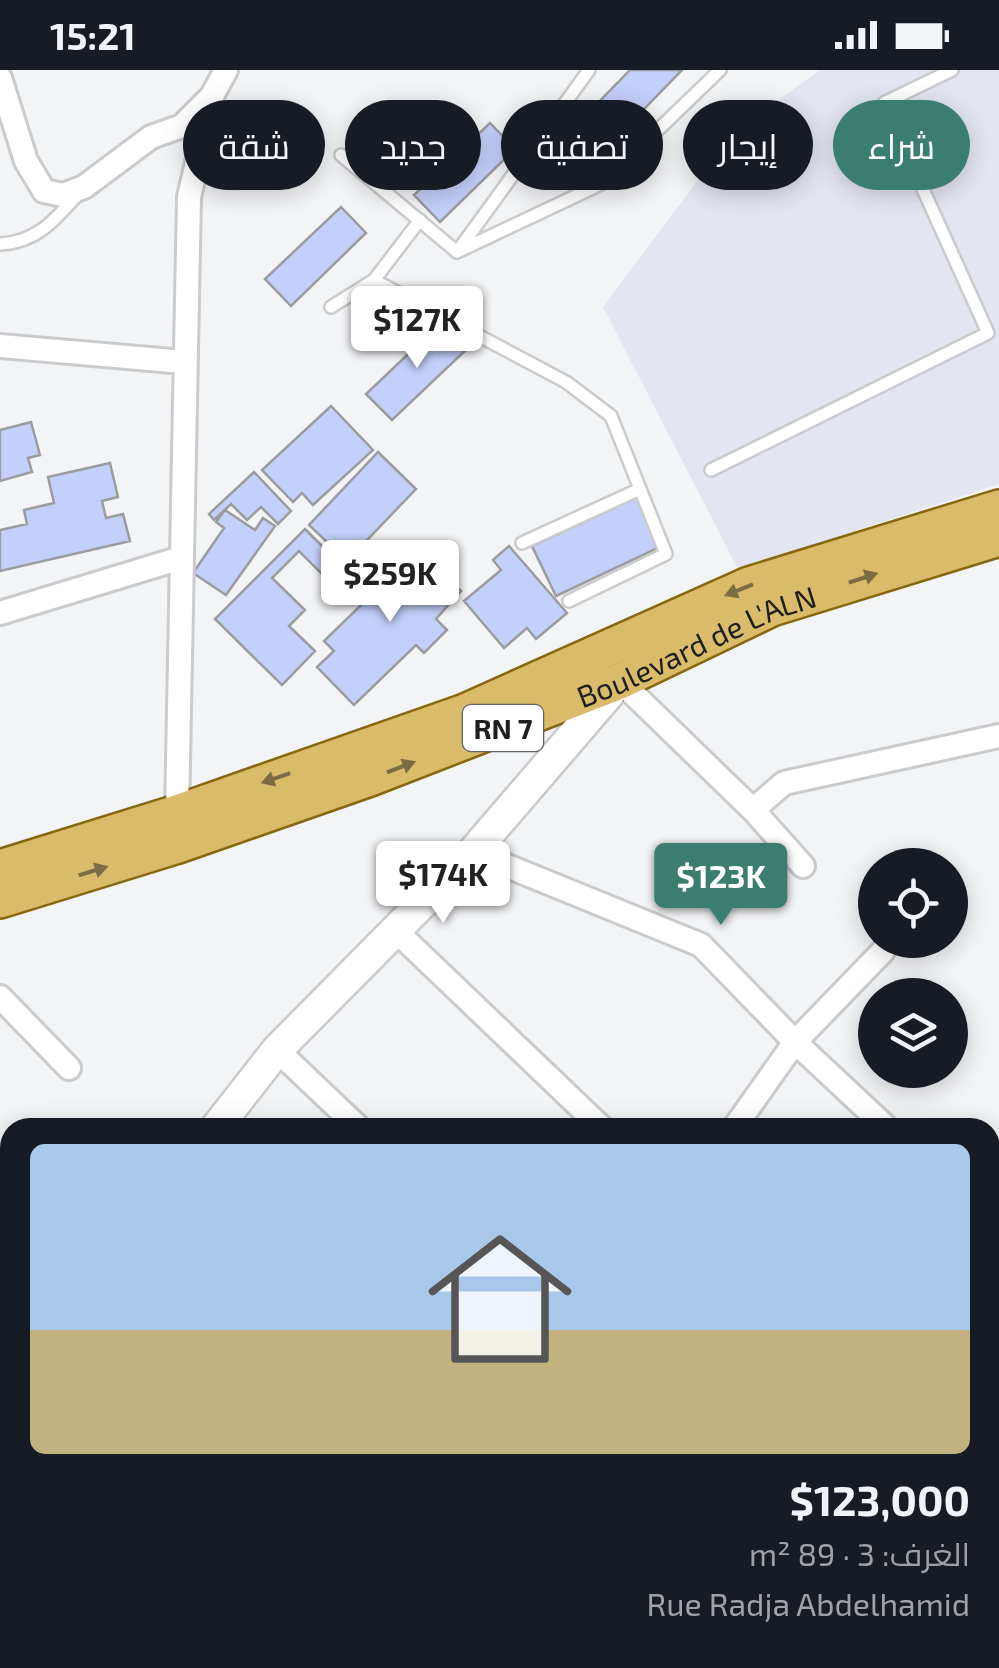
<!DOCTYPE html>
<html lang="ar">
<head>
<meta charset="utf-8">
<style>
	body { margin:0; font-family:"Exo 2",Cairo,sans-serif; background:#242831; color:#f1f3f6; direction:rtl; height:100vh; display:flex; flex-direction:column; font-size:38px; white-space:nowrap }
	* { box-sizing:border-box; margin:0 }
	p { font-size:32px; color:#9ea1a6 }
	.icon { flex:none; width:55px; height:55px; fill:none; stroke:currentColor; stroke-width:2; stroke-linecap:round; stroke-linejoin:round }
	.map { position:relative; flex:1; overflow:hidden; direction:ltr }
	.sheet { position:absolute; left:0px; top:1048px; width:1000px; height:552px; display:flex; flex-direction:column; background:#171b24; border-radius:30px 30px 0 0; box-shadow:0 5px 25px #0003; direction:rtl }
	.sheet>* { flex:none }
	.guide { position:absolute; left:30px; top:30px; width:940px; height:90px; direction:rtl; display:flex; gap:20px }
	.fabs { position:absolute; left:858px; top:778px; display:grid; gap:20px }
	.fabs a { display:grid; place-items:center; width:110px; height:110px; border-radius:50%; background:#171b24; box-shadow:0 5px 25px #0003; font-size:50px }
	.price { position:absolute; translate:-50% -85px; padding:0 22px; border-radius:10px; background:#fff; color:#222; font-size:32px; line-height:65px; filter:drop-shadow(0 2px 5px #0008) }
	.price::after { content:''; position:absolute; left:50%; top:60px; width:30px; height:22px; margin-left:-15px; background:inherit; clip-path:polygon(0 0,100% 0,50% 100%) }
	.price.on { background:#3b7e70; color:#fff }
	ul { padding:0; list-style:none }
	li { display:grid; align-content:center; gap:20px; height:530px; padding:0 30px }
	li+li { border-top:2px solid #363941 }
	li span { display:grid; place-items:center; height:310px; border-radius:15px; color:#555 }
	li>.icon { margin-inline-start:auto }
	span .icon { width:180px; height:180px; fill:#fffc; stroke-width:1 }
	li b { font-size:42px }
	.chip { padding:0 35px; border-radius:45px; background:#171b24; box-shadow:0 5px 25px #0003; font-size:35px; line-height:90px }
	.chip.on { background:#3b7e70; color:#fff }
	.status { display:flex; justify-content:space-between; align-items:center; height:70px; padding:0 50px; background:#171b24; direction:ltr }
	.status svg { height:28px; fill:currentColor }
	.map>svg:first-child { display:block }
</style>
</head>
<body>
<div class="status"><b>15:21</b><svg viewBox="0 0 49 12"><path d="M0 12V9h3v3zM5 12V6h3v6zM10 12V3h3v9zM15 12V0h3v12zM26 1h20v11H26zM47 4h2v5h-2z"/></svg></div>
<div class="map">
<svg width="999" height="1598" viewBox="0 0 999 1598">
	<rect width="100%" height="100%" fill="#f3f4f6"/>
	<path fill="#e3e6f0" d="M820 0H999V414L738 499 603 237 734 62Z"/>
	<path fill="#c3d0fb" stroke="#9b9c9e" stroke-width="2.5" d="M630 0H682L582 103 555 77Z
		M490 53 515 79 440 152 414 125Z
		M341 137 366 163 291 236 265 209Z
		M443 251 468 278 392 350 366 324Z
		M331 336 373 380 313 435 302 423 293 432 262 400Z
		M31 352 40 385 28 388 32 402 0 411V360Z
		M378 382 416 419 347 491 309 455Z
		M110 393 118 427 102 431 106 448 123 444 130 471 0 501V460L27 454 24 440 54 433 48 407Z
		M254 402 291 441 278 454 261 437 247 450 231 434 214 450 209 444Z
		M637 427 660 477 556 526 532 476Z
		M225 440 255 460 263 448 275 456 226 525 193 503 224 458 216 452Z
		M305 459 366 520 352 534 299 481 272 508 305 540 289 556 315 581 282 615 215 549Z
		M424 474 449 499 444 504 461 521 436 549 447 560 424 583 416 575 354 635 317 597 334 581 324 571Z
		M509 476 567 543 536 569 527 558 504 578 464 531 501 500 493 490Z"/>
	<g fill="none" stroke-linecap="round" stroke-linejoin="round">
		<defs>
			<path id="service" d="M341 85 457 182 603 113 720 0
				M420 150 374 210 566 312 611 346 666 484 569 531
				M1 174C37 172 55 150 78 124
				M460 178 589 0
				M331 237 374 210
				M711 400 988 263 884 33 952 0
				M522 473 640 419"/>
			<path id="minor" d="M0 8 26 91 44 121 63 125 84 117 151 67 182 56 211 27
				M0 276 184 292
				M0 543 181 488
				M620 611 753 740
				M177 743 189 127 213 24 226 0
				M473 782 701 875 795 972 887 1058
				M803 796 753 740 784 713 999 666
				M396 861 602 1058
				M0 927 69 998
				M277 980 359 1058
				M734 1058 795 972 883 881
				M990 1153 999 1162
				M990 1435 999 1424
				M0 1454 10 1475
				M64 1590 67 1598
				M248 1590 249 1598
				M494 1590 496 1598
				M706 1590 708 1598
				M935 1590 944 1598
				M833 1598 841 1590"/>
			<path id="secondary" d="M216 1058 277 980 473 782 620 611
				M0 1310 10 1299"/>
			<g id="primary">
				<path d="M0 798 177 743 465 642 749 515 999 438"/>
				<path id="s1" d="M0 830 175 776 370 708 620 611 772 538 999 468"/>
			</g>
		</defs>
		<use href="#service" stroke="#cacbcd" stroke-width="16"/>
		<use href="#minor" stroke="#cacbcd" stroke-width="28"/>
		<use href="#secondary" stroke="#cacbcd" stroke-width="35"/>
		<use href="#primary" stroke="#87670e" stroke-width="40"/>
		<use href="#service" stroke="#fff" stroke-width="11"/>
		<use href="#minor" stroke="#fff" stroke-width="22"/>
		<use href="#secondary" stroke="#fff" stroke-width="30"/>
		<use href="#primary" stroke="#d9bb69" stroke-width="35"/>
	</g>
	<defs><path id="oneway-solid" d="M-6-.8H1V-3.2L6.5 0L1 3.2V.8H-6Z" transform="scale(2.5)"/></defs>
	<g fill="#7b6c44">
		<use href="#oneway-solid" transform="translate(863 508) rotate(-18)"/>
		<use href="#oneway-solid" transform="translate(739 520) rotate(158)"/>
		<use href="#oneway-solid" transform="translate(401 697) rotate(-21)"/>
		<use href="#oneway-solid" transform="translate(276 708) rotate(161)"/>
		<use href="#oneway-solid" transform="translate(93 801) rotate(-17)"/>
	</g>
	<g text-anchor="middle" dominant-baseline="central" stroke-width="10" stroke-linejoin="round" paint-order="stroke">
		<rect fill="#fff" stroke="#616262" stroke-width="2.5" x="463" y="635" width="80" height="46" rx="8"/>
		<g font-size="28" font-weight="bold" fill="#1d1e1e">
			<text x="503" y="658">RN 7</text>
		</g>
		<g font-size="30" fill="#1d1e1e" stroke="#fff">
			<text stroke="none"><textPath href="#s1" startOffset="742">Boulevard de L'ALN</textPath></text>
		</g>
	</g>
</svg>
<div class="fabs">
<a><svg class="icon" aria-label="locate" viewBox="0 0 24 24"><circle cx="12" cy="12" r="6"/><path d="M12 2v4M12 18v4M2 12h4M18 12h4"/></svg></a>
<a><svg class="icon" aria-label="layers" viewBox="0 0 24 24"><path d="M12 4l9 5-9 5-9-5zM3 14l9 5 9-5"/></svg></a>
</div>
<b class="price" style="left:417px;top:301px">$127K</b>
<b class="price" style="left:390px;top:555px">$259K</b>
<b class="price" style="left:443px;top:856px">$174K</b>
<b class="price on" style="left:721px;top:858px">$123K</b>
<div class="guide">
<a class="chip on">شراء</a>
<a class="chip">إيجار</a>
<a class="chip">تصفية</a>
<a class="chip">جديد</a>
<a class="chip">شقة</a>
</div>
<section class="sheet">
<ul>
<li><span style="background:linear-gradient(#a9c7e8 60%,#c2b280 0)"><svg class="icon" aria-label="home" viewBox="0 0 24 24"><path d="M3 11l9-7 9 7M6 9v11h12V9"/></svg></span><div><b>$123,000</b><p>الغرف: 3 · 89 m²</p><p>Rue Radja Abdelhamid</p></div></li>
</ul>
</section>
</div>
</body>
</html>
